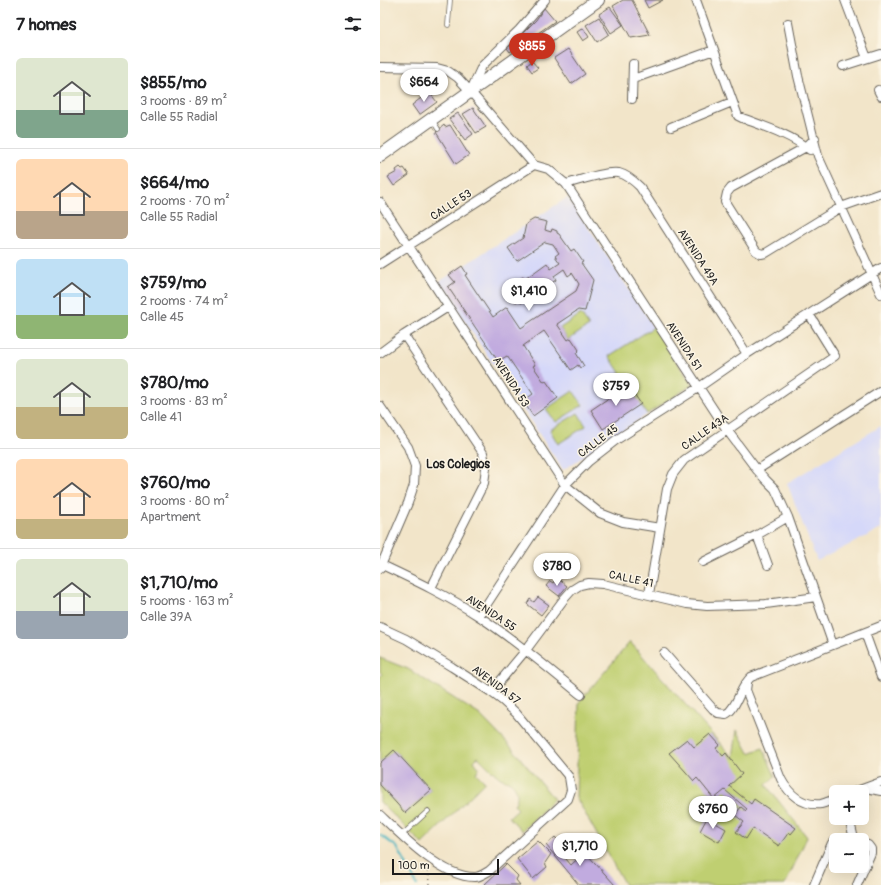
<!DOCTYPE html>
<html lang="en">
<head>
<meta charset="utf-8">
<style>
	body { margin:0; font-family:Pangolin,sans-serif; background:#f2f2f2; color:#202124; height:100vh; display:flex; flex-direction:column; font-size:15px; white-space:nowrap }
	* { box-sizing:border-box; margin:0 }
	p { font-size:13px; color:#757577 }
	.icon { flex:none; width:22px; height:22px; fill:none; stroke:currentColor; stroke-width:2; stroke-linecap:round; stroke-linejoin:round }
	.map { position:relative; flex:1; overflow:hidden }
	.panel { display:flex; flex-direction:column; background:#fff; width:380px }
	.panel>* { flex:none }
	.fabs { position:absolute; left:449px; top:785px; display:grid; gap:8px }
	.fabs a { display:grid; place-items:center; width:40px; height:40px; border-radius:6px; background:#fff; box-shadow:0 4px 16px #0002; font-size:20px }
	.scale { position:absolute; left:12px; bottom:10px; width:107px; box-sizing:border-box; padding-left:4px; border:2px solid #1c1c1c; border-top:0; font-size:11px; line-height:14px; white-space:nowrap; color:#1c1c1c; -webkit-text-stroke:3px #fcf5e5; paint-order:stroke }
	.price { position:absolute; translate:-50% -34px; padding:0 9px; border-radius:14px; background:#fff; color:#222; font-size:13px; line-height:26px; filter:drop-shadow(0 1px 2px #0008) }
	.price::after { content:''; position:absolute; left:50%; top:24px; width:12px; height:9px; margin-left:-6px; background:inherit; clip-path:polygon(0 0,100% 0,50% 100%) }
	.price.current { background:#c8321e; color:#fff }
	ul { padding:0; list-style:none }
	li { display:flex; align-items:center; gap:12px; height:100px; padding:0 16px }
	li+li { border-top:1px solid #e0e0e0 }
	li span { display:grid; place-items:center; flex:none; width:112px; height:80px; border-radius:6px; color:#555 }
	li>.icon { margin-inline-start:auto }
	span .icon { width:48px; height:48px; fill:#fffc; stroke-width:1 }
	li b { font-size:17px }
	h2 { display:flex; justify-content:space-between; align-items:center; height:48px; padding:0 16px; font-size:17px }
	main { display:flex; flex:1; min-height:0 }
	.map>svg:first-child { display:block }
</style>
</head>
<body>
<main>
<section class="panel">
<h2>7 homes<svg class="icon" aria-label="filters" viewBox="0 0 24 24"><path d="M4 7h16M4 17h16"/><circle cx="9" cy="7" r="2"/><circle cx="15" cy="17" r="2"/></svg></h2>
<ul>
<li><span style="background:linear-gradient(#dfe7d0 65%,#7fa58c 0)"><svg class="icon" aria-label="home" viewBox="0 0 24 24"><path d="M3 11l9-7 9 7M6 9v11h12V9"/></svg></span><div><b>$855/mo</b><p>3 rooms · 89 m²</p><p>Calle 55 Radial</p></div></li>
<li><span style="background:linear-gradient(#ffd9b3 65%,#b9a48a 0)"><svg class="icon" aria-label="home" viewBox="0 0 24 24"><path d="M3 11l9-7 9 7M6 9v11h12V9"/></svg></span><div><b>$664/mo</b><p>2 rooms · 70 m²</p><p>Calle 55 Radial</p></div></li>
<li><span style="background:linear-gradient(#bfe0f5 70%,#8fb573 0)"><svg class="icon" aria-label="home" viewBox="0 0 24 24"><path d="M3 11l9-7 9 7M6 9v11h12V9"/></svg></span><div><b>$759/mo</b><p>2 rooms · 74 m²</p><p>Calle 45</p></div></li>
<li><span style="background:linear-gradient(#dfe7d0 60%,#c2b280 0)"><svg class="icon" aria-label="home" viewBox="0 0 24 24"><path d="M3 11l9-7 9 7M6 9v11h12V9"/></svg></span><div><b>$780/mo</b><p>3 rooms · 83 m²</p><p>Calle 41</p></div></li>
<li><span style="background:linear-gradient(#ffd9b3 75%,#c2b280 0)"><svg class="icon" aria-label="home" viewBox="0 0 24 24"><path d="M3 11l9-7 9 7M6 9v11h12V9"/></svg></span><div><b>$760/mo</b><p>3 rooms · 80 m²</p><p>Apartment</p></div></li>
<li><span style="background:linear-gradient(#dfe7d0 65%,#9aa5b1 0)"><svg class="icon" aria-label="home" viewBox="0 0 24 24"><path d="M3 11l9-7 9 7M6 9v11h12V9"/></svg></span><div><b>$1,710/mo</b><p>5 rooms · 163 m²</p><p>Calle 39A</p></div></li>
</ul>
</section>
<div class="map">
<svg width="501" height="885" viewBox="0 0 501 885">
	<rect width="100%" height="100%" fill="#fcf5e5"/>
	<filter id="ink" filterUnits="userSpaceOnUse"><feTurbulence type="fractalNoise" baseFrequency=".025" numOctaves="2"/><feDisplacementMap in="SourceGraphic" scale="8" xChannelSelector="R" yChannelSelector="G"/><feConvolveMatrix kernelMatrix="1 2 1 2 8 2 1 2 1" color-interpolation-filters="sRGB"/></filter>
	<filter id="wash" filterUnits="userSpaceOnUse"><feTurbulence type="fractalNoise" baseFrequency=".012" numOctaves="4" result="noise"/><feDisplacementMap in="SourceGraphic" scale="16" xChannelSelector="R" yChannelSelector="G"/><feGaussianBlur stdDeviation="0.9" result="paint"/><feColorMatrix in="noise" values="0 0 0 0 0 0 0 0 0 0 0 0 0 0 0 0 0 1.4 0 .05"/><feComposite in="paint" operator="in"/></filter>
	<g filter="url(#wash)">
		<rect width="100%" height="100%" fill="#f2e5c9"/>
		<path fill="#d5d8f9" d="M188 197 312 385 183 470 59 282Z
			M501 426V529L437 561 407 483Z"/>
		<path fill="#bfcf71" stroke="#6e7646" d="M201 314 209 326 188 340 180 328Z
			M274 327 312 385 267 414 229 356Z
			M193 391 203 405 176 422 166 409Z
			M198 413 206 426 178 444 170 430Z
			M250 642 353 758 357 730 369 753 383 748 395 776 386 785 427 837 405 885H245L196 797 199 702Z
			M0 658 28 669 100 715 132 748 174 799 142 831 129 817 138 809 134 805C139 797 138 788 130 782 127 780 123 780 119 777 112 771 105 764 98 757L94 761 99 768 96 773 105 782 42 844 0 802V785L25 813 51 790 14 750 0 763V677L2 674 0 672Z"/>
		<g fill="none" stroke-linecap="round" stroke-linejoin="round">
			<path stroke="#49b7c4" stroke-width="2" d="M0 835 17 847 37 885"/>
		</g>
		<g id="blocks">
			<path fill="#c1abdf" d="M243 0H252L270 35 251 38 233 6Z
				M264 0H283L268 8Z
				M230 7 243 25 231 33 219 14Z
				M164 8 175 21 148 40 143 33 156 20Z
				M219 17 229 34 217 42 206 25Z
				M203 28 209 37 203 41 197 32Z
				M143 36 147 41 130 52 127 48Z
				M188 49 205 74 191 84 174 58Z
				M152 61 158 68 152 72 147 65Z
				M49 92 57 102 39 115 32 105Z
				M93 108 106 127 96 133 83 114Z
				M78 113 93 134 85 140 69 119Z
				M64 125 65 127 70 125 89 155 76 164 56 132Z
				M20 167 22 169 24 168 29 175 14 186 8 177 17 172 16 170Z
				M154 219 167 222 165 230 171 232 172 229 177 231V233L179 234 191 251 194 249 203 262 201 263 213 280 205 311 198 310 177 324 188 340 191 338 199 350 196 353 204 366 200 368 198 365 191 370 164 331 143 346 155 365 153 366 164 382 166 381 178 398 153 416 143 401 153 394 127 356 118 361 68 287 75 282 69 275 82 266 87 274 85 275 113 317 127 307 141 328 196 291 199 284 192 273 188 276 184 269 174 276 176 280 141 303 139 300 136 302 131 297 130 293 133 291 131 288 134 286 133 284 143 277 145 279 167 263 171 269 180 263 175 256 179 253 173 244 165 242 137 261 128 248 143 238 146 224Z
				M248 385 261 404 223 429 211 410Z
				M177 578 187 586 179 596 166 586 170 581 173 583Z
				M158 597 169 605 161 615 147 604 150 599 154 602Z
				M330 734 340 745 336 748 343 756 346 753 362 774 349 786 371 804 374 799 416 828 411 834 409 832 399 846 373 828 366 839 356 832 364 822 355 815 361 807 366 811 367 809 345 790 334 799 317 778 314 781 289 753 307 739 314 747Z
				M14 750 51 790 25 813 0 785V763Z
				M327 818 346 829 339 842 320 831Z
				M175 837 184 847 181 853 191 865 205 852 235 885H199L166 845Z
				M158 841 171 854 165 863 167 867 153 879 137 859Z
				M126 864 138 876 136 880 140 885H104Z"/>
		</g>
	</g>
	<g filter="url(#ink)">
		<use href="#blocks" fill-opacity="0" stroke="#676259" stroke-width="1"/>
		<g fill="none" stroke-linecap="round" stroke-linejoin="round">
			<defs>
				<path id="lane" d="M68 25 70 0
					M53 121 58 129
					M22 835 48 811"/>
				<path id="street" d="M316 0 358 116 362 118C386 127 409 134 430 150
					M465 0 487 58
					M408 23 418 76 438 156 501 294
					M463 66 501 54
					M0 67 57 68 68 71 78 78 90 91 154 165 168 169 186 184 347 430 377 470 386 480 395 489 408 517 453 645
					M253 79 334 50
					M91 90 102 66 139 30 165 0
					M498 90 501 96
					M252 99 253 64
					M291 127 352 102
					M435 138 426 147 351 188 347 193 345 202 376 251 381 254 386 253 461 207 501 193
					M186 184C200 180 226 171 239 173 247 175 254 181 260 187L367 354
					M0 202 185 485 220 513 243 522 280 528
					M0 264 154 165
					M24 335 103 453 106 468 104 483 51 588
					M0 353 24 335 68 307
					M0 406 28 447 35 466 34 485 28 503 0 568
					M377 470 501 391
					M377 535 388 565
					M323 562 377 535 408 517
					M0 564C34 580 68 596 100 617 135 640 168 668 201 695
					M269 594 287 489 293 474 304 460 455 356 429 314
					M99 616 185 485 209 461 236 440 318 388 367 354 501 268
					M0 627 26 639 72 667 111 692 123 701 136 713 189 777 191 790 188 799 109 871C105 873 100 877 95 877 63 878 22 836 0 815
					M485 633 501 677
					M284 653 333 709 338 713 346 714C357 709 360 686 371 677L501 626
					M367 683 366 690 401 779C409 794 422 806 441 804 446 803 451 800 456 799
					M111 692 146 650 184 599 192 590 200 585 209 583 223 584 307 604 327 606 386 604 436 597
					M486 788 501 791
					M474 792 501 782
					M469 818 474 839
					M434 885 452 843C459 838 466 838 475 840
					M477 885 491 853V849L488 845 482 843"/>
				<path id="secondary" d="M0 156 218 0"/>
			</defs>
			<use href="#lane" stroke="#676259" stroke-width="5.5"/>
			<use href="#street" stroke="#676259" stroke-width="10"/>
			<use href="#secondary" stroke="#676259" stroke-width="14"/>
			<path stroke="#676259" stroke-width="1.5" stroke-dasharray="1 3" stroke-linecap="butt" d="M48 867 49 885"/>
			<use href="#lane" stroke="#fff" stroke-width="4"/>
			<use href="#street" stroke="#fff" stroke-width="8"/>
			<use href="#secondary" stroke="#fff" stroke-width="12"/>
		</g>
	</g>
	<g text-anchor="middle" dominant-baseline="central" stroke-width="3" stroke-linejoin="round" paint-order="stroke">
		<g font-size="11" fill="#1c1c1c" stroke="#fcf5e5">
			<text transform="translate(71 205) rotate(-33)">CALLE 53</text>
			<text transform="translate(318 257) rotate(57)">AVENIDA 49A</text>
			<text transform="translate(304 346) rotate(57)">AVENIDA 51</text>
			<text transform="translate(131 382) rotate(57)">AVENIDA 53</text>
			<text transform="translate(325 432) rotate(-35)">CALLE 43A</text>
			<text transform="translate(218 441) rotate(-37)">CALLE 45</text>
			<text transform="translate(251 579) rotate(12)">CALLE 41</text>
			<text transform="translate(111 613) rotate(33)">AVENIDA 55</text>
			<text transform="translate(116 685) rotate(37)">AVENIDA 57</text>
		</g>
		<g font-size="12" font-weight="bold" fill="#1c1c1c" stroke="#fcf5e5">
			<text x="78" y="464">Los Colegios</text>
		</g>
	</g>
</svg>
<div class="fabs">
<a>+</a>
<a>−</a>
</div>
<div class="scale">100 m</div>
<b class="price current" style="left:152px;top:67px">$855</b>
<b class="price" style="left:44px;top:103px">$664</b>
<b class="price" style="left:149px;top:312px">$1,410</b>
<b class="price" style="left:236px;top:407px">$759</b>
<b class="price" style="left:177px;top:587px">$780</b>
<b class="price" style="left:333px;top:830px">$760</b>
<b class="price" style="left:200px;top:867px">$1,710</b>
</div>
</main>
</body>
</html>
